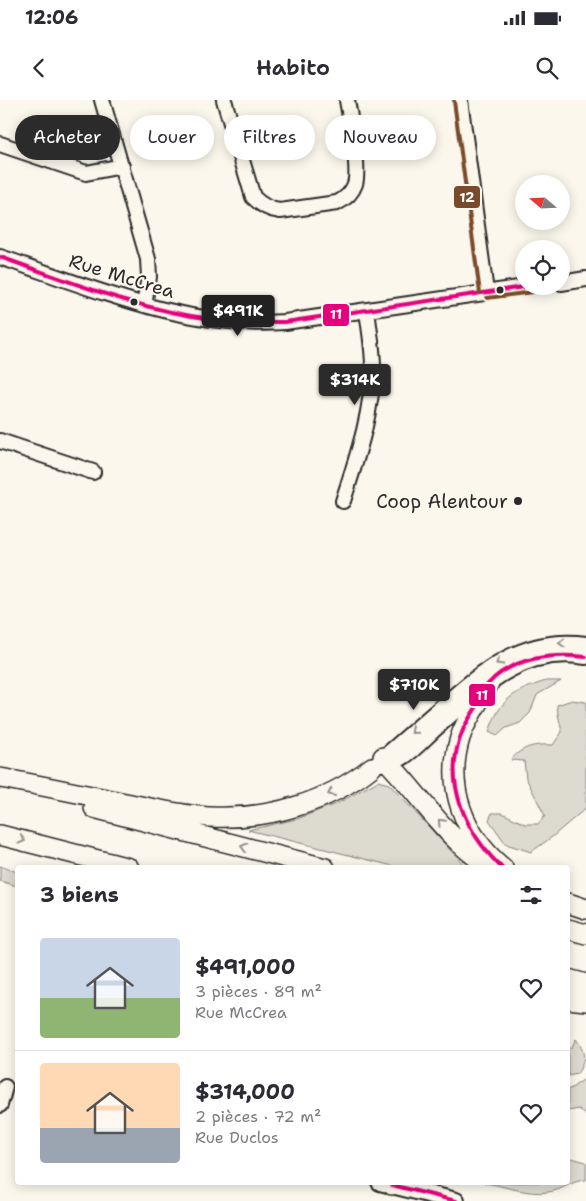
<!DOCTYPE html>
<html lang="fr">
<head>
<meta charset="utf-8">
<style>
	body { margin:0; font-family:"Shantell Sans",sans-serif; background:#f2f2f3; color:#2b2b33; height:100vh; display:flex; flex-direction:column; font-size:19px; white-space:nowrap }
	* { box-sizing:border-box; margin:0 }
	p { font-size:16px; color:#7c7c81 }
	.icon { flex:none; width:28px; height:28px; fill:none; stroke:currentColor; stroke-width:2; stroke-linecap:round; stroke-linejoin:round }
	.map { position:relative; flex:1; overflow:hidden }
	.sheet { position:absolute; left:15px; top:765px; width:555px; height:320px; display:flex; flex-direction:column; background:#fff; border-radius:5px; box-shadow:0 2px 12px #0003 }
	.sheet>* { flex:none }
	.hud { position:absolute; left:15px; top:15px; width:556px; height:45px; display:flex; gap:10px }
	.needle { width:32px; rotate:289deg }
	.fabs { position:absolute; left:515px; top:75px; display:grid; gap:10px }
	.fabs a { display:grid; place-items:center; width:55px; height:55px; border-radius:50%; background:#fff; box-shadow:0 2px 12px #0003; font-size:25px }
	.price { position:absolute; translate:-50% -42px; padding:0 11px; border-radius:5px; background:#2b2b2b; color:#fff; font-size:16px; line-height:32px; filter:drop-shadow(0 1px 2px #0008) }
	.price::after { content:''; position:absolute; left:50%; top:30px; width:15px; height:11px; margin-left:-8px; background:inherit; clip-path:polygon(0 0,100% 0,50% 100%) }
	.price.selected { background:#222; color:#fff }
	ul { padding:0; list-style:none }
	li { display:flex; align-items:center; gap:15px; height:125px; padding:0 25px }
	li+li { border-top:1px solid #e1e1e2 }
	li span { display:grid; place-items:center; flex:none; width:140px; height:100px; border-radius:5px; color:#555 }
	li>.icon { margin-inline-start:auto }
	span .icon { width:60px; height:60px; fill:#fffc; stroke-width:1 }
	li b { font-size:21px }
	h2 { display:flex; justify-content:space-between; align-items:center; height:60px; padding:0 25px; font-size:21px }
	.tag { padding:0 18px; border-radius:22px; background:#fff; box-shadow:0 2px 12px #0003; font-size:18px; line-height:45px }
	.tag.selected { background:#2b2b2b; color:#fff }
	.status { display:flex; justify-content:space-between; align-items:center; height:35px; padding:0 25px; background:#fff; direction:ltr }
	.status svg { height:14px; fill:currentColor }
	header { display:flex; justify-content:space-between; align-items:center; height:65px; padding:0 25px; background:#fff; font-size:22px; font-weight:600 }
	.map>svg:first-child { display:block }
</style>
</head>
<body>
<div class="status"><b>12:06</b><svg viewBox="0 0 49 12"><path d="M0 12V9h3v3zM5 12V6h3v6zM10 12V3h3v9zM15 12V0h3v12zM26 1h20v11H26zM47 4h2v5h-2z"/></svg></div>
<header><svg class="icon" aria-label="back" viewBox="0 0 24 24"><path d="M15 5l-7 7 7 7"/></svg>Habito<svg class="icon" aria-label="search" viewBox="0 0 24 24"><circle cx="10" cy="10" r="6"/><path d="M15 15l6 6"/></svg></header>
<div class="map">
<svg width="586" height="1101" viewBox="0 0 586 1101">
	<rect width="100%" height="100%" fill="#fbf7ec"/>
	<filter id="ink" filterUnits="userSpaceOnUse"><feTurbulence type="fractalNoise" baseFrequency=".02" numOctaves="2"/><feDisplacementMap in="SourceGraphic" scale="10" xChannelSelector="R" yChannelSelector="G"/><feConvolveMatrix kernelMatrix="1 2 1 2 8 2 1 2 1" color-interpolation-filters="sRGB"/></filter>
	<g filter="url(#ink)">
		<path fill="#dddad0" stroke="#84827e" d="M546 581H561L537 595 530 613 520 623 506 628 497 636 489 632C500 599 514 591 546 581Z
			M572 600 586 602V708L552 737 531 752 506 744 489 720 492 713H502L525 724H538L545 716 526 678 524 661 511 660C522 646 536 644 553 645L562 632 558 614 557 605Z
			M378 681 389 684 466 767H397L248 730 297 719 338 703Z
			M0 766 17 772V786L0 781Z
			M576 939C586 953 586 960 577 974L568 976V948H571Z
			M586 978V1015L579 1009 568 1011V989H570Z
			M568 1057 586 1062V1080C572 1080 562 1091 548 1092 528 1095 505 1086 485 1083L568 1082Z"/>
		<g fill="none" stroke-linecap="round" stroke-linejoin="round">
			<defs>
				<path id="minor" d="M102 0 148 159 149 177 144 205
					M224 0 253 97C261 105 269 110 280 111L337 103C345 99 352 93 355 84 360 68 350 18 347 0
					M460 0 486 192
					M0 44 86 73 122 66
					M0 157C93 188 185 229 285 222L532 186
					M561 183 586 179
					M0 341 93 372
					M343 401C357 357 372 314 373 267 373 248 369 228 367 210
					M377 663C398 645 419 626 441 607 484 569 524 536 586 544
					M380 664C387 662 396 661 402 658 414 651 424 639 434 630 480 590 519 546 586 557
					M0 1005 5 987"/>
				<path id="major" d="M380 1082 456 1101"/>
				<path id="highway" d="M489 583C480 601 466 618 460 638 445 687 464 736 503 768
					M383 657C418 692 445 738 486 764
					M0 678C39 685 77 693 116 701 146 707 178 715 209 717 267 720 327 703 372 667
					M94 708 325 768
					M0 735 129 768
					M568 803 586 809
					M568 829 586 834
					M568 879 586 884
					M568 899 586 901
					M392 1085V1082"/>
			</defs>
			<use href="#minor" stroke="#2b2b2b" stroke-width="18"/>
			<use href="#major" stroke="#2b2b2b" stroke-width="20"/>
			<use href="#highway" stroke="#2b2b2b" stroke-width="22"/>
			<use href="#minor" stroke="#fbf7ec" stroke-width="14"/>
			<use href="#major" stroke="#fbf7ec" stroke-width="16"/>
			<use href="#highway" stroke="#fbf7ec" stroke-width="19"/>
			<defs>
				<path id="bus-1" d="M0 157C69 181 139 210 212 219 237 222 261 222 285 222L530 186
					M502 768C465 732 441 681 463 630 467 621 472 614 477 606 481 599 483 589 489 583 513 557 553 553 586 557
					M392 1085 456 1101"/>
				<path id="bus-2" d="M454 1 480 193
					M487 198 533 192"/>
			</defs>
			<use href="#bus-1" stroke="#fbf7ec" stroke-width="8"/>
			<use href="#bus-2" stroke="#fbf7ec" stroke-width="8"/>
			<use href="#bus-1" stroke="#e5007d" stroke-width="4"/>
			<use href="#bus-2" stroke="#7a4b2a" stroke-width="4"/>
		</g>
		<defs><path id="oneway-chevron" d="M-2-3.5L2.5 0L-2 3.5" fill="none" stroke-width="1.6" stroke-linecap="round" stroke-linejoin="round" transform="scale(1.25)"/></defs>
		<g stroke="#93918c">
			<use href="#oneway-chevron" transform="translate(562 543) rotate(177)"/>
			<use href="#oneway-chevron" transform="translate(499 562) rotate(150)"/>
			<use href="#oneway-chevron" transform="translate(414 631) rotate(139)"/>
			<use href="#oneway-chevron" transform="translate(331 693) rotate(155)"/>
			<use href="#oneway-chevron" transform="translate(441 722) rotate(-133)"/>
			<use href="#oneway-chevron" transform="translate(22 740) rotate(14)"/>
			<use href="#oneway-chevron" transform="translate(244 747) rotate(-166)"/>
		</g>
	</g>
	<g fill="#2b2b2b" stroke="#fbf7ec" stroke-width="2">
		<circle cx="500" cy="190" r="4.5"/>
		<circle cx="134" cy="202" r="4.5"/>
		<circle cx="518" cy="401" r="5"/>
	</g>
	<g text-anchor="middle" dominant-baseline="central" stroke-width="4" stroke-linejoin="round" paint-order="stroke">
		<g font-size="19" fill="#2b2b2b" stroke="#fbf7ec">
			<text transform="translate(122 176) rotate(17)">Rue McCrea</text>
		</g>
		<g font-size="19" fill="#2b2b2b" stroke="#fbf7ec" text-anchor="end">
			<text x="508" y="401">Coop Alentour</text>
		</g>
	</g>
	<g stroke="#fbf7ec" stroke-width="2">
		<rect x="453" y="85" width="28" height="24" rx="5" fill="#7a4b2a"/>
		<rect x="322" y="203" width="28" height="24" rx="5" fill="#e5007d"/>
		<rect x="468" y="583" width="28" height="24" rx="5" fill="#e5007d"/>
	</g>
	<g font-size="14" text-anchor="middle" font-weight="bold" fill="#fff">
		<text x="467" y="102">12</text>
		<text x="336" y="219">11</text>
		<text x="482" y="600">11</text>
	</g>
</svg>
<div class="fabs">
<a><svg class="needle" viewBox="-14 -14 28 28"><path d="M0-13l5 13h-10z" fill="#e53935"/><path d="M0 13l5-13h-10z" fill="#7c7c81"/></svg></a>
<a><svg class="icon" aria-label="locate" viewBox="0 0 24 24"><circle cx="12" cy="12" r="6"/><path d="M12 2v4M12 18v4M2 12h4M18 12h4"/></svg></a>
</div>
<b class="price selected" style="left:238px;top:237px">$491K</b>
<b class="price" style="left:355px;top:306px">$314K</b>
<b class="price" style="left:414px;top:611px">$710K</b>
<div class="hud">
<a class="tag selected">Acheter</a>
<a class="tag">Louer</a>
<a class="tag">Filtres</a>
<a class="tag">Nouveau</a>
</div>
<section class="sheet">
<h2>3 biens<svg class="icon" aria-label="filters" viewBox="0 0 24 24"><path d="M4 7h16M4 17h16"/><circle cx="9" cy="7" r="2"/><circle cx="15" cy="17" r="2"/></svg></h2>
<ul>
<li><span style="background:linear-gradient(#c9d6e8 60%,#8fb573 0)"><svg class="icon" aria-label="home" viewBox="0 0 24 24"><path d="M3 11l9-7 9 7M6 9v11h12V9"/></svg></span><div><b>$491,000</b><p>3 pièces · 89 m²</p><p>Rue McCrea</p></div><svg class="icon" aria-label="heart" viewBox="0 0 24 24"><path d="M12 20l-8-8c-3-5 5-10 8-4 3-6 11-1 8 4z"/></svg></li>
<li><span style="background:linear-gradient(#ffd9b3 65%,#9aa5b1 0)"><svg class="icon" aria-label="home" viewBox="0 0 24 24"><path d="M3 11l9-7 9 7M6 9v11h12V9"/></svg></span><div><b>$314,000</b><p>2 pièces · 72 m²</p><p>Rue Duclos</p></div><svg class="icon" aria-label="heart" viewBox="0 0 24 24"><path d="M12 20l-8-8c-3-5 5-10 8-4 3-6 11-1 8 4z"/></svg></li>
</ul>
</section>
</div>
</body>
</html>
